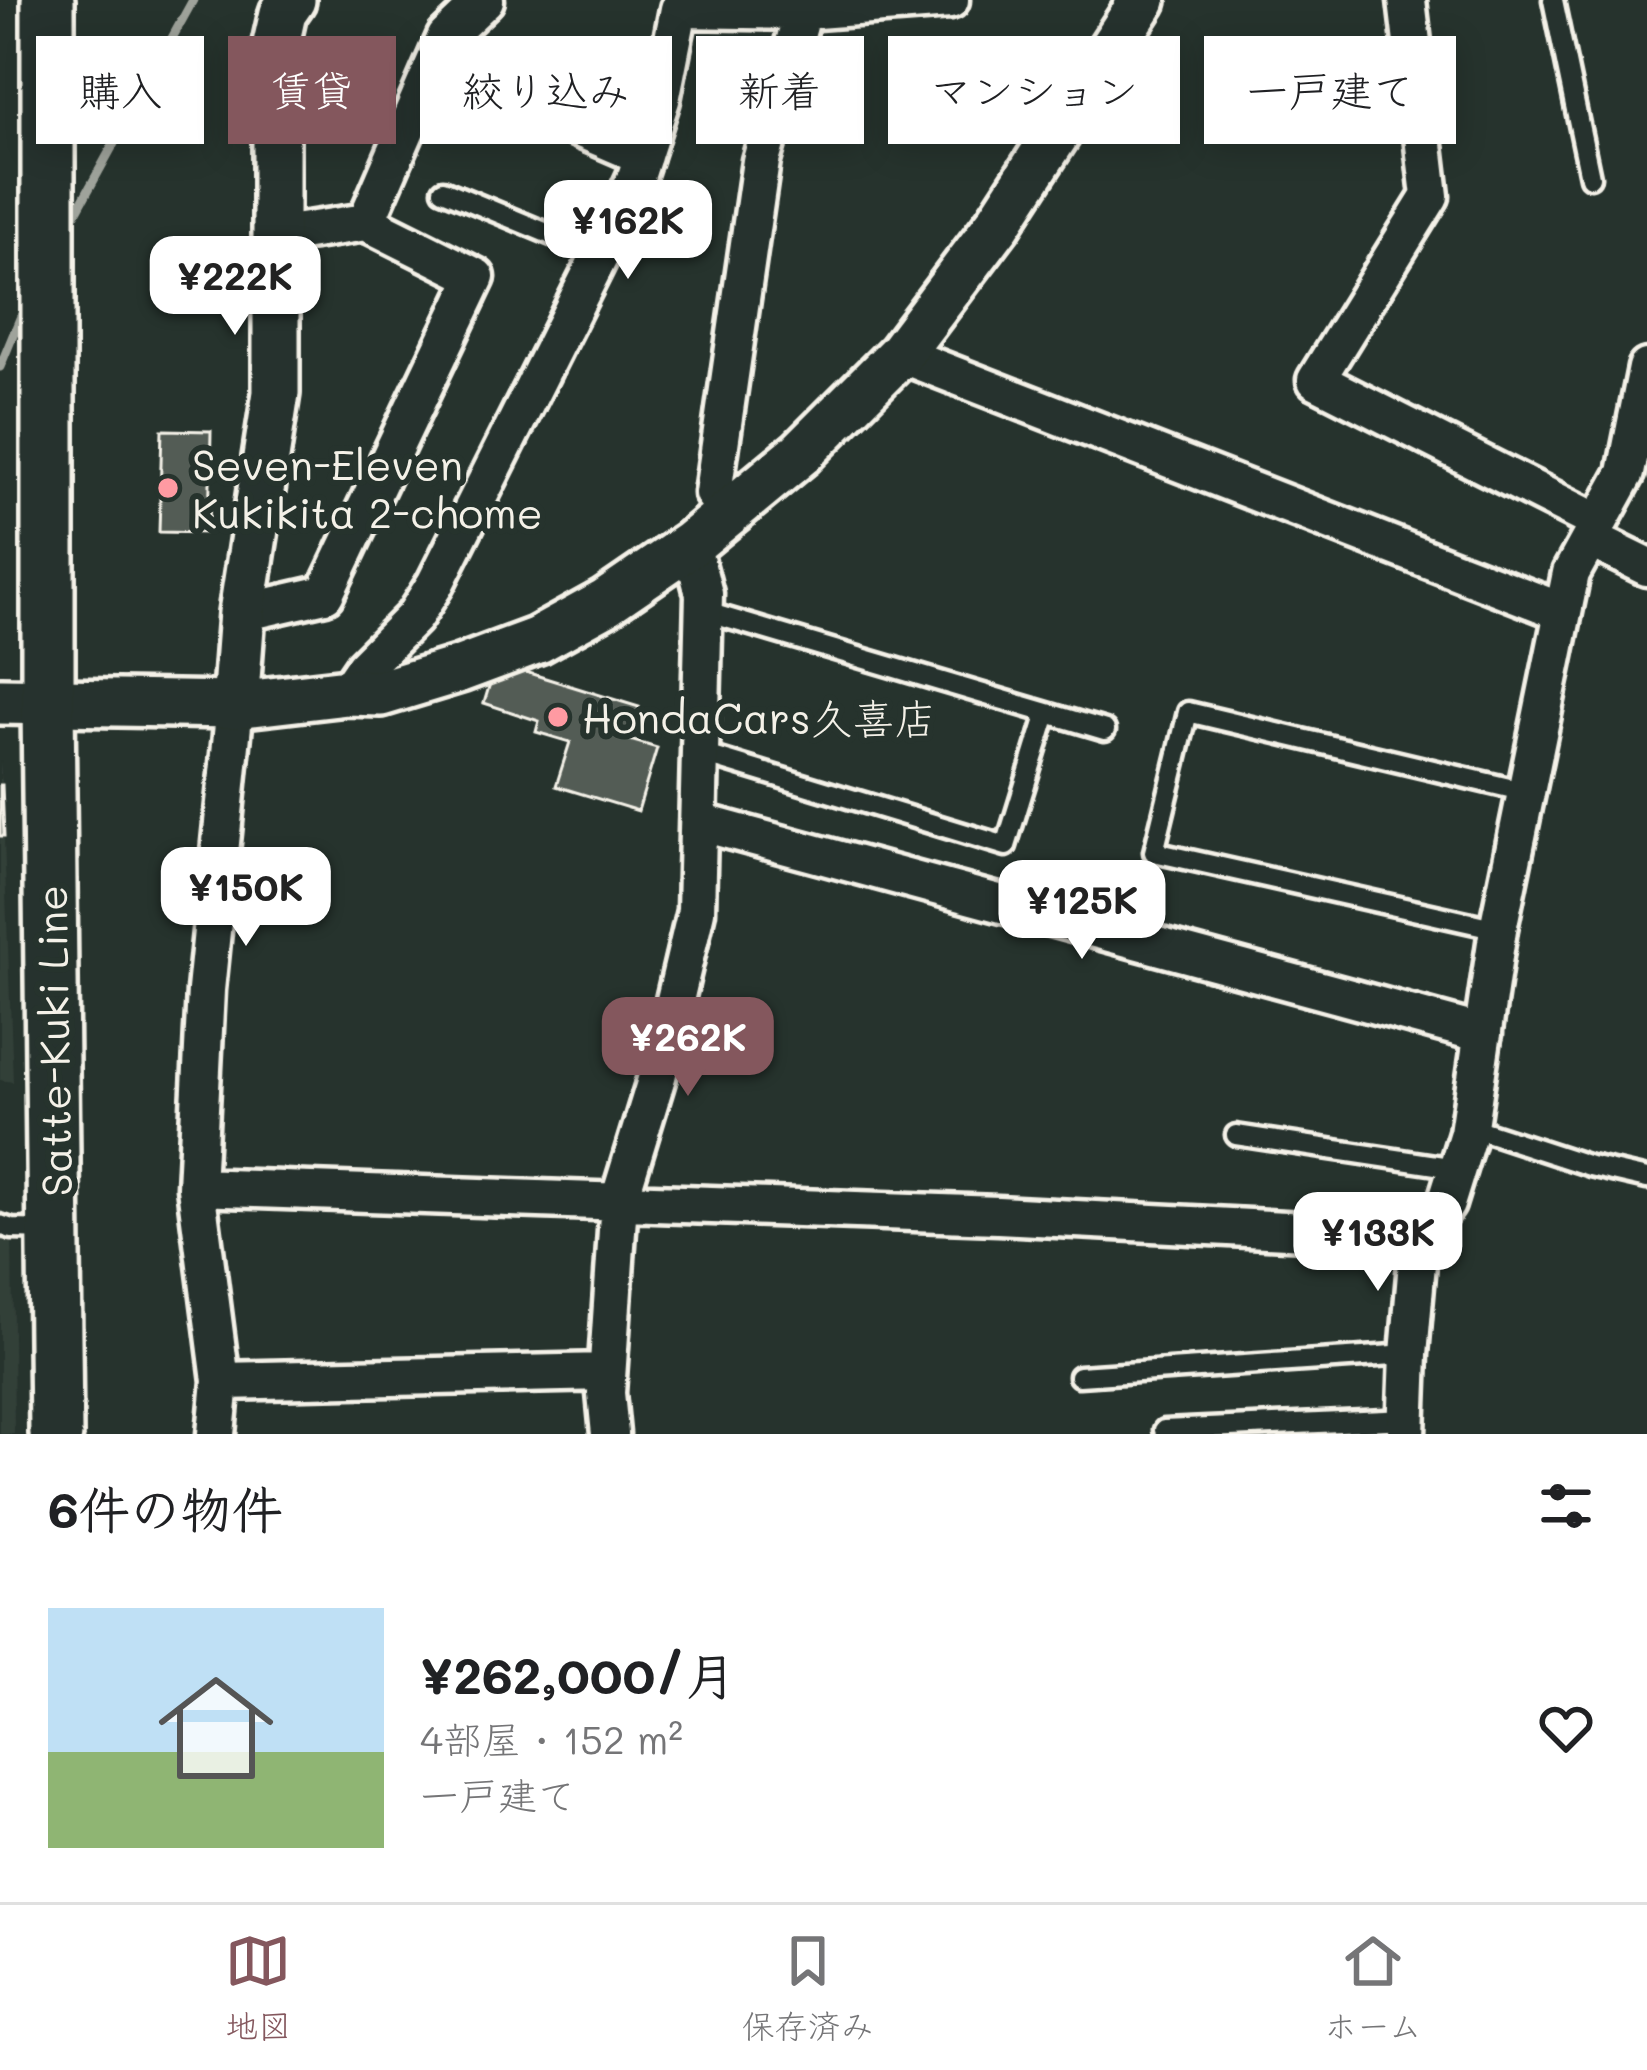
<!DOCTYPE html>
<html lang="ja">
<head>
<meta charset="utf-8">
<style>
	body { margin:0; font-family:Mali,"Klee One",sans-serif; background:#f2f2f2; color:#202124; height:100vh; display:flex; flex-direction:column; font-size:45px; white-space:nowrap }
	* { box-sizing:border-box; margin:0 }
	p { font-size:39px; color:#757577 }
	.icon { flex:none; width:66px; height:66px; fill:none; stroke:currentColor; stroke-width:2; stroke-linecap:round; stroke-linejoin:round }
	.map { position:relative; height:1434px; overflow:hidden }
	.sheet { display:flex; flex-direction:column; background:#fff; flex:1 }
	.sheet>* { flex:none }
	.banner { position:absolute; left:36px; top:36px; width:1575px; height:108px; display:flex; gap:24px }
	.price { position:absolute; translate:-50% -102px; padding:0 27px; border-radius:24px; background:#fff; color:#222; font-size:39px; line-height:78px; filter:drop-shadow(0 3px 6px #0008) }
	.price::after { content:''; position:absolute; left:50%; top:72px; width:36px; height:27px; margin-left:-18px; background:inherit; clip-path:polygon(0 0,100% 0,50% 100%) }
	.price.current { background:#84575d; color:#fff }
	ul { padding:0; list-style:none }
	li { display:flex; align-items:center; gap:36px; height:300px; padding:0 48px }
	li+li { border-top:3px solid #e0e0e0 }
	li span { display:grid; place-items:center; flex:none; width:336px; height:240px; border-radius:0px; color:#555 }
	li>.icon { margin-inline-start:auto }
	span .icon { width:144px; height:144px; fill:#fffc; stroke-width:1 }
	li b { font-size:51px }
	h2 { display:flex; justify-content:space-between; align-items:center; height:144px; padding:0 48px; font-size:51px }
	.pill { padding:0 42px; border-radius:0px; background:#fff; box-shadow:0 6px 30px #0003; font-size:42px; line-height:108px }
	.pill.current { background:#84575d; color:#fff }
	.tab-bar { display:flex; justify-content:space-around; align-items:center; height:168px; border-top:3px solid #e0e0e0; background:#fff; font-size:33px; color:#757577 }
	.tab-bar a { display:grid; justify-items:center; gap:6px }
	.tab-bar .current { color:#84575d }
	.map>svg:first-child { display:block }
</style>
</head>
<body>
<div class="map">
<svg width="1647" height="1434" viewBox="0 0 1647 1434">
	<rect width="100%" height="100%" fill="#26332d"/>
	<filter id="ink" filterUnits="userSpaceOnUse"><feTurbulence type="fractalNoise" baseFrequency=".00833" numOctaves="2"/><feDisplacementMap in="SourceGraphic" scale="24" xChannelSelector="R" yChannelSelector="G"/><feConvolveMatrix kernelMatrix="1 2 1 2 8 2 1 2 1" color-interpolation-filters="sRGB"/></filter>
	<g filter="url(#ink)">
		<path fill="#333f39" d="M0 762 2 785 13 1082 0 1080Z
			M12 1229 14 1434H0V1232Z"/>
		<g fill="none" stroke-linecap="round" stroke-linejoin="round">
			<path stroke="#9fa39b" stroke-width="9" d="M68 227 193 0
				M0 367 28 299"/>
		</g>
		<path fill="#525c55" stroke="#f4f1e8" stroke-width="3" d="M162 430 211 431 209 533 159 532Z
			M516 669 639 707 630 740 657 748 638 811 556 786 570 742 536 732 539 721 484 703 491 680Z
			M0 785H2L4 836H0Z"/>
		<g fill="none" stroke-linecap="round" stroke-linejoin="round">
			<defs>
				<path id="service" d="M1553 0 1590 177
					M443 190 600 255
					M703 611 1105 730
					M700 753 1006 846 1047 713
					M1498 929 1154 852 1188 712 1526 792
					M1468 1133 1483 1131 1590 1166 1647 1179
					M1236 1135 1456 1168
					M0 1225 12 1229 51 1230
					M1079 1376 1409 1354
					M1164 1430 1408 1419"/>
				<path id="minor" d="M1407 0 1430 196 1316 380 1599 523
					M434 66 643 156
					M366 222 446 37 485 0
					M900 354 1563 612
					M728 513 713 493 761 161 803 11
					M1590 539 1647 567
					M242 613 325 594 476 277 366 222 275 236
					M347 692 364 667 414 617 435 584 600 255 636 177 661 100 679 9 803 11 950 0
					M699 822 1483 1034
					M196 1187 998 1215 1403 1236 1419 1240
					M221 1381 607 1372
					M216 1434 221 1381 196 1187 206 990 235 705
					M610 1434 606 1393 619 1201 657 1077 696 911 704 594 691 544
					M1406 1434 1409 1354 1419 1240 1446 1204 1468 1133 1498 929 1571 573 1626 473 1647 368"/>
				<path id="tertiary" d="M0 701 235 705 347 692 381 693 460 669 538 640 605 603 691 544 801 453 900 354 998 224 1143 0
					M235 705 242 613 276 393V44L283 13 292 0"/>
				<path id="secondary" d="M48 0V702L56 1434"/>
			</defs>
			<use href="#service" stroke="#f4f1e8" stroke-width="27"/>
			<use href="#minor" stroke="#f4f1e8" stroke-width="45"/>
			<use href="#tertiary" stroke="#f4f1e8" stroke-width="54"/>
			<use href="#secondary" stroke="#f4f1e8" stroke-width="60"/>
			<use href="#service" stroke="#26332d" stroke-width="18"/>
			<use href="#minor" stroke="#26332d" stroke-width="36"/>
			<use href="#tertiary" stroke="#26332d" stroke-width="45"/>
			<use href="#secondary" stroke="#26332d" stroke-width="51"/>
		</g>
	</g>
	<g fill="#ff9aa2" stroke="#26332d" stroke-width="4.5">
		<circle cx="168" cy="488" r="12"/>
		<circle cx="558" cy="717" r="12"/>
	</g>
	<g text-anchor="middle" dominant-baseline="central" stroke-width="12" stroke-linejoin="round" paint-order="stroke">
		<g font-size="42" fill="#f4f1e8" stroke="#26332d" text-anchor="start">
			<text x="192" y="464">Seven-Eleven<tspan x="192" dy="48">Kukikita 2-chome</tspan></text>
			<text x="582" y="717">HondaCars久喜店</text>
		</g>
		<g font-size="42" fill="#f4f1e8" stroke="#26332d">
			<text transform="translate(53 1041) rotate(-91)">Satte-Kuki Line</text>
		</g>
	</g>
</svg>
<b class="price" style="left:628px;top:282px">¥162K</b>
<b class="price" style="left:235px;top:338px">¥222K</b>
<b class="price" style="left:246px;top:949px">¥150K</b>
<b class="price" style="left:1082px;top:962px">¥125K</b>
<b class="price current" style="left:688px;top:1099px">¥262K</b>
<b class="price" style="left:1378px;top:1294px">¥133K</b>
<div class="banner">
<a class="pill">購入</a>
<a class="pill current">賃貸</a>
<a class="pill">絞り込み</a>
<a class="pill">新着</a>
<a class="pill">マンション</a>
<a class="pill">一戸建て</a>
</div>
</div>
<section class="sheet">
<h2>6件の物件<svg class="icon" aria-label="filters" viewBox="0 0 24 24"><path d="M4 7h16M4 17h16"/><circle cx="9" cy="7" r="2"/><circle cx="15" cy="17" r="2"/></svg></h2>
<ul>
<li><span style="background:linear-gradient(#bfe0f5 60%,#8fb573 0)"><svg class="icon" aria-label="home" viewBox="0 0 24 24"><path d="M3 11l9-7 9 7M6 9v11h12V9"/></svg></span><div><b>¥262,000/月</b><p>4部屋 · 152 m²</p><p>一戸建て</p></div><svg class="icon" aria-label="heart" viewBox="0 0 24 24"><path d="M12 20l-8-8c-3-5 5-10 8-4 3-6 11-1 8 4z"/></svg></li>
</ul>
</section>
<nav class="tab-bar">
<a class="current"><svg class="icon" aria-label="map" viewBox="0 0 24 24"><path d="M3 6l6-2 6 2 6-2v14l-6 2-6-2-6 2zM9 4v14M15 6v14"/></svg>地図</a>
<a><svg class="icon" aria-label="saved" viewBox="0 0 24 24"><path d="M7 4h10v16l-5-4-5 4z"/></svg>保存済み</a>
<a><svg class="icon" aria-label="home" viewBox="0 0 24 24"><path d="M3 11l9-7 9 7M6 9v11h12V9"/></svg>ホーム</a>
</nav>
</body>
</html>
